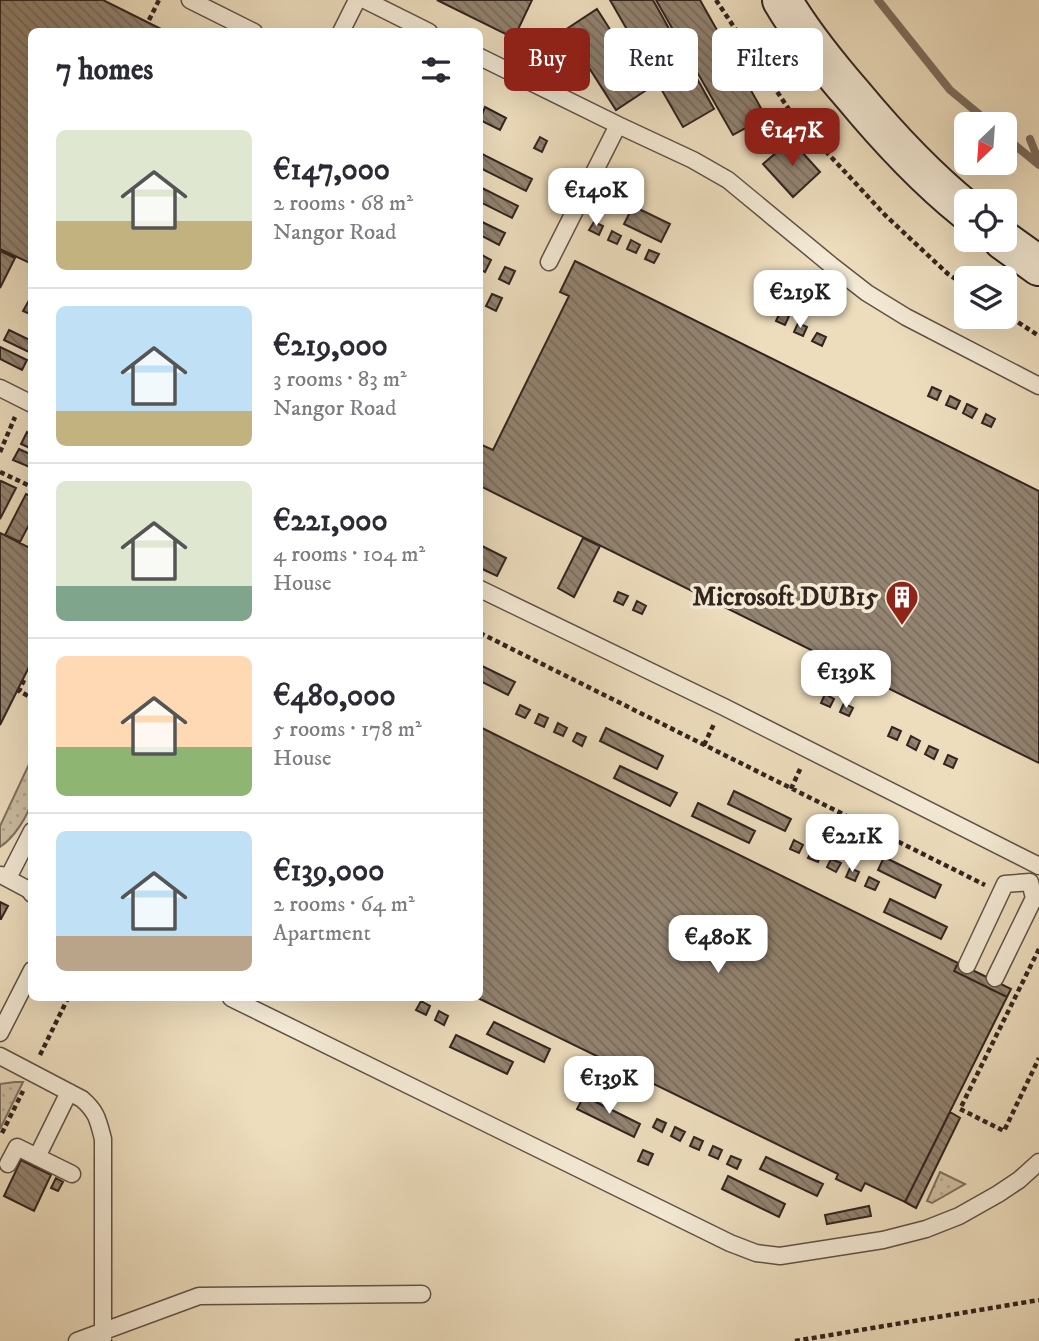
<!DOCTYPE html>
<html lang="en">
<head>
<meta charset="utf-8">
<style>
	body { margin:0; font-family:"IM FELL DW Pica",serif; background:#f2f2f3; color:#2b2b33; height:100vh; display:flex; flex-direction:column; font-size:26px; white-space:nowrap }
	* { box-sizing:border-box; margin:0 }
	p { font-size:23px; color:#7c7c81 }
	.icon { flex:none; width:38px; height:38px; fill:none; stroke:currentColor; stroke-width:2; stroke-linecap:round; stroke-linejoin:round }
	.map { position:relative; flex:1; overflow:hidden }
	.details { position:absolute; left:28px; top:28px; width:455px; height:973px; display:flex; flex-direction:column; background:#fff; border-radius:10px; box-shadow:0 7px 28px #0002 }
	.details>* { flex:none }
	.top-card { position:absolute; left:504px; top:28px; width:429px; height:63px; display:flex; gap:14px }
	.needle { width:46px; rotate:205deg }
	.buttons { position:absolute; left:954px; top:112px; display:grid; gap:14px }
	.buttons a { display:grid; place-items:center; width:63px; height:63px; border-radius:10px; background:#fff; box-shadow:0 7px 28px #0002; font-size:35px }
	.price { position:absolute; translate:-50% -60px; padding:0 16px; border-radius:14px; background:#fff; color:#222; font-size:23px; line-height:46px; filter:drop-shadow(0 2px 4px #0008) }
	.price::after { content:''; position:absolute; left:50%; top:42px; width:21px; height:16px; margin-left:-10px; background:inherit; clip-path:polygon(0 0,100% 0,50% 100%) }
	.price.selected { background:#8f2418; color:#fff }
	ul { padding:0; list-style:none }
	li { display:flex; align-items:center; gap:21px; height:175px; padding:0 28px }
	li+li { border-top:2px solid #e1e1e2 }
	li span { display:grid; place-items:center; flex:none; width:196px; height:140px; border-radius:10px; color:#555 }
	li>.icon { margin-inline-start:auto }
	span .icon { width:84px; height:84px; fill:#fffc; stroke-width:1 }
	li b { font-size:30px }
	h2 { display:flex; justify-content:space-between; align-items:center; height:84px; padding:0 28px; font-size:30px }
	.pill { padding:0 24px; border-radius:10px; background:#fff; box-shadow:0 7px 28px #0002; font-size:24px; line-height:63px }
	.pill.selected { background:#8f2418; color:#fff }
	.map>svg:first-child { display:block }
</style>
</head>
<body>
<div class="map">
<svg width="1039" height="1341" viewBox="0 0 1039 1341">
	<defs>
		<pattern id="green-dots" width="8" height="8" patternUnits="userSpaceOnUse" patternTransform="scale(1.75)"><rect width="8" height="8" fill="#cdbea2"/><path d="M2 2h.1M6 6h.1" fill="none" stroke="#b0a38b" stroke-width="1.8" stroke-linecap="round"/></pattern>
		<pattern id="building-back-hatch" width="6" height="6" patternUnits="userSpaceOnUse" patternTransform="scale(1.75)"><rect width="6" height="6" fill="#938471"/><path d="M-1 5l2 2M0 0l6 6M5-1l2 2" fill="none" stroke="#796c5c"/></pattern>
	</defs>
	<rect width="100%" height="100%" fill="#edddbd"/>
	<filter id="stains"><feTurbulence type="fractalNoise" baseFrequency=".00286" numOctaves="4"/><feColorMatrix values="0 0 0 0 .2 0 0 0 0 .09 0 0 0 0 .02 0 0 0 .5 -.17"/></filter>
	<radialGradient id="worn" r=".72"><stop offset=".6" stop-color="#630" stop-opacity="0"/><stop offset="1" stop-color="#630" stop-opacity=".3"/></radialGradient>
	<path fill="url(#green-dots)" stroke="#807160" stroke-width="2" d="M31 760C32 773 34 788 32 800 28 816 14 838 0 847V826Z
		M15 1082H23L0 1129V1084Z
		M940 1172 965 1184 932 1203 927 1201Z"/>
	<g fill="none" stroke-linecap="round" stroke-linejoin="round">
		<path stroke="#7c6d5d" stroke-width="8" d="M878 0 950 90 991 124
			M1004 136 1039 165
			M1030 139 1039 162"/>
	</g>
	<path fill="url(#building-back-hatch)" stroke="#32241f" stroke-width="2" d="M0 0H103L167 32H32V264L0 249Z
		M437 0H532L514 38Z
		M610 0H653L714 109 683 127Z
		M656 0H700L766 117 733 135Z
		M597 9 648 89 616 110 565 30Z
		M485 107 506 118 500 130 480 120Z
		M540 137 547 141 542 152 534 148Z
		M791 140 820 172 793 197 763 164Z
		M480 153 532 179 526 191 480 168Z
		M480 187 518 206 512 218 480 202Z
		M633 206 670 224 661 242 624 224Z
		M480 221 505 233 499 245 480 235Z
		M594 222 603 226 599 235 589 230Z
		M612 231 621 236 617 244 608 240Z
		M631 240 640 245 636 253 627 249Z
		M649 250 659 254 654 263 645 259Z
		M0 251 15 258 0 288Z
		M480 254 491 260 485 272 480 269Z
		M575 261 1039 491V763L480 486V449L482 445 493 450 569 296 560 292Z
		M505 267 515 271 509 284 499 279Z
		M492 294 502 298 496 311 486 306Z
		M32 295V315L23 311Z
		M780 312 789 316 785 325 776 321Z
		M798 323 807 327 803 336 794 332Z
		M9 330 32 341 31 353 4 340Z
		M817 333 826 337 822 346 812 341Z
		M0 347 27 360 22 370 0 359Z
		M932 387 941 391 937 400 928 396Z
		M950 396 960 401 956 409 946 405Z
		M967 404 977 409 972 418 963 413Z
		M986 414 995 419 991 427 982 423Z
		M27 432 32 435V449L21 444Z
		M19 449 32 455V468L13 460Z
		M1 481 16 488 0 519V482Z
		M26 494 32 497V519L20 542 5 535Z
		M0 533 32 549V661L0 725Z
		M583 538 600 546 574 597 558 588Z
		M480 545 506 558 497 576 480 568Z
		M618 592 628 596 623 605 614 601Z
		M637 601 646 606 642 614 633 610Z
		M480 665 515 682 508 695 480 681Z
		M825 694 834 699 830 707 821 703Z
		M844 703 853 708 849 716 840 712Z
		M520 705 530 710 525 718 516 714Z
		M539 714 548 718 544 727 535 723Z
		M558 723 567 728 563 736 554 732Z
		M480 727 958 963 954 971 1007 997 905 1202 865 1183 861 1191 836 1179 838 1174 478 998H480Z
		M892 727 901 731 897 740 888 736Z
		M606 728 663 756 657 769 600 741Z
		M577 733 586 737 582 746 573 741Z
		M911 736 920 741 916 750 907 745Z
		M929 746 938 750 934 759 925 754Z
		M948 755 957 759 953 768 944 764Z
		M620 766 677 793 670 806 614 778Z
		M734 791 791 819 785 831 728 804Z
		M698 803 755 831 749 843 692 816Z
		M794 840 803 845 799 853 790 849Z
		M812 850 821 854 818 862 808 858Z
		M884 857 941 885 935 898 878 870Z
		M831 859 841 863 836 872 827 867Z
		M850 868 859 872 855 881 846 877Z
		M869 877 879 882 875 890 865 886Z
		M890 899 947 927 941 939 884 912Z
		M0 902 8 906 1 919H0Z
		M958 963 1011 989 1007 997 954 971Z
		M421 1001 430 1006 426 1015 416 1010Z
		M439 1011 448 1016 444 1025 435 1020Z
		M494 1022 550 1049 544 1062 487 1034Z
		M456 1035 513 1062 507 1074 450 1047Z
		M571 1060 628 1087 622 1100 565 1073Z
		M584 1096 640 1124 634 1137 577 1109Z
		M950 1112 960 1118 916 1208 905 1202Z
		M657 1119 666 1123 662 1132 653 1127Z
		M675 1127 685 1132 680 1141 671 1136Z
		M694 1137 703 1141 699 1150 690 1146Z
		M713 1146 722 1150 718 1159 709 1155Z
		M643 1150 653 1154 648 1165 638 1161Z
		M731 1156 741 1160 737 1169 727 1164Z
		M766 1157 823 1184 817 1196 760 1169Z
		M21 1160 51 1175 34 1211 4 1196Z
		M728 1176 785 1204 779 1217 722 1189Z
		M56 1178 63 1182 58 1191 51 1188Z
		M869 1206 871 1216 827 1224 825 1215Z"/>
	<g fill="none" stroke-linecap="round" stroke-linejoin="round">
		<defs>
			<path id="service" d="M190 0 254 32
				M365 0 429 32
				M341 32 357 0
				M480 57 618 125 549 262
				M618 125 693 160 728 180 831 265 867 293 906 317 1039 386
				M0 388 32 404
				M480 589 724 707 1039 866
				M1 875 29 890 32 894
				M8 878 32 831
				M967 965 1005 884 1030 882 1034 898 995 978
				M231 998 730 1243 756 1253 780 1256 883 1240 926 1229 959 1216 998 1194 1019 1180 1039 1162
				M0 1033 32 970
				M0 1056 82 1099C97 1112 98 1120 103 1139V1339
				M37 1157 69 1092
				M8 1164 17 1147 72 1174
				M77 1341 199 1296 422 1294"/>
			<path id="secondary" d="M782 0C802 34 827 65 853 95 887 136 924 176 966 210
				M1003 240 1039 266"/>
		</defs>
		<use href="#service" stroke="#615246" stroke-width="19"/>
		<use href="#secondary" stroke="#32241f" stroke-width="42"/>
		<path stroke="#32241f" stroke-width="4.5" stroke-dasharray="5 3.5" stroke-linecap="butt" d="M716 0 794 117 885 215 948 274 966 286
			M149 20 159 0
			M1004 313 1039 336
			M0 452 15 417
			M0 472 32 487
			M480 633 985 885
			M24 680 19 691 32 698
			M704 745 714 724
			M791 789 801 767
			M1039 949 960 1109 1004 1131 1039 1058
			M40 1055 68 998
			M2 1133 23 1091
			M795 1341 1039 1300"/>
		<use href="#service" stroke="#f3e9d4" stroke-width="16"/>
		<use href="#secondary" stroke="#f3e9d4" stroke-width="38"/>
	</g>
	<defs>
		<symbol id="building-pin" viewBox="-11 -11 22 30"><path d="M0 17L-7.5 6A9.5 9.5 0 1 1 7.5 6Z" fill="#8f2418" stroke="#f3e9d4"/><path d="M-4-6H4V6H1V3H-1V6H-4ZM-2.5-4.3h1.7v1.8h-1.7ZM.8-4.3h1.7v1.8H.8ZM-2.5-1h1.7V.8h-1.7ZM.8-1h1.7V.8H.8Z" fill="#fff"/></symbol>
	</defs>
	<g fill-rule="evenodd">
		<use href="#building-pin" x="883" y="578" width="38" height="52"/>
	</g>
	<g text-anchor="middle" dominant-baseline="central" stroke-width="7" stroke-linejoin="round" paint-order="stroke">
		<g font-size="26" font-weight="bold" fill="#32241f" stroke="#f3e9d4" text-anchor="end">
			<text x="878" y="597">Microsoft DUB15</text>
		</g>
	</g>
	<rect width="100%" height="100%" filter="url(#stains)"/>
	<rect width="100%" height="100%" fill="url(#worn)"/>
</svg>
<div class="buttons">
<a><svg class="needle" viewBox="-14 -14 28 28"><path d="M0-13l5 13h-10z" fill="#e53935"/><path d="M0 13l5-13h-10z" fill="#7c7c81"/></svg></a>
<a><svg class="icon" aria-label="locate" viewBox="0 0 24 24"><circle cx="12" cy="12" r="6"/><path d="M12 2v4M12 18v4M2 12h4M18 12h4"/></svg></a>
<a><svg class="icon" aria-label="layers" viewBox="0 0 24 24"><path d="M12 4l9 5-9 5-9-5zM3 14l9 5 9-5"/></svg></a>
</div>
<b class="price selected" style="left:792px;top:168px">€147K</b>
<b class="price" style="left:596px;top:228px">€140K</b>
<b class="price" style="left:800px;top:330px">€219K</b>
<b class="price" style="left:846px;top:710px">€139K</b>
<b class="price" style="left:852px;top:874px">€221K</b>
<b class="price" style="left:718px;top:975px">€480K</b>
<b class="price" style="left:609px;top:1116px">€139K</b>
<div class="top-card">
<a class="pill selected">Buy</a>
<a class="pill">Rent</a>
<a class="pill">Filters</a>
</div>
<section class="details">
<h2>7 homes<svg class="icon" aria-label="filters" viewBox="0 0 24 24"><path d="M4 7h16M4 17h16"/><circle cx="9" cy="7" r="2"/><circle cx="15" cy="17" r="2"/></svg></h2>
<ul>
<li><span style="background:linear-gradient(#dfe7d0 65%,#c2b280 0)"><svg class="icon" aria-label="home" viewBox="0 0 24 24"><path d="M3 11l9-7 9 7M6 9v11h12V9"/></svg></span><div><b>€147,000</b><p>2 rooms · 68 m²</p><p>Nangor Road</p></div></li>
<li><span style="background:linear-gradient(#bfe0f5 75%,#c2b280 0)"><svg class="icon" aria-label="home" viewBox="0 0 24 24"><path d="M3 11l9-7 9 7M6 9v11h12V9"/></svg></span><div><b>€219,000</b><p>3 rooms · 83 m²</p><p>Nangor Road</p></div></li>
<li><span style="background:linear-gradient(#dfe7d0 75%,#7fa58c 0)"><svg class="icon" aria-label="home" viewBox="0 0 24 24"><path d="M3 11l9-7 9 7M6 9v11h12V9"/></svg></span><div><b>€221,000</b><p>4 rooms · 104 m²</p><p>House</p></div></li>
<li><span style="background:linear-gradient(#ffd9b3 65%,#8fb573 0)"><svg class="icon" aria-label="home" viewBox="0 0 24 24"><path d="M3 11l9-7 9 7M6 9v11h12V9"/></svg></span><div><b>€480,000</b><p>5 rooms · 178 m²</p><p>House</p></div></li>
<li><span style="background:linear-gradient(#bfe0f5 75%,#b9a48a 0)"><svg class="icon" aria-label="home" viewBox="0 0 24 24"><path d="M3 11l9-7 9 7M6 9v11h12V9"/></svg></span><div><b>€139,000</b><p>2 rooms · 64 m²</p><p>Apartment</p></div></li>
</ul>
</section>
</div>
</body>
</html>
